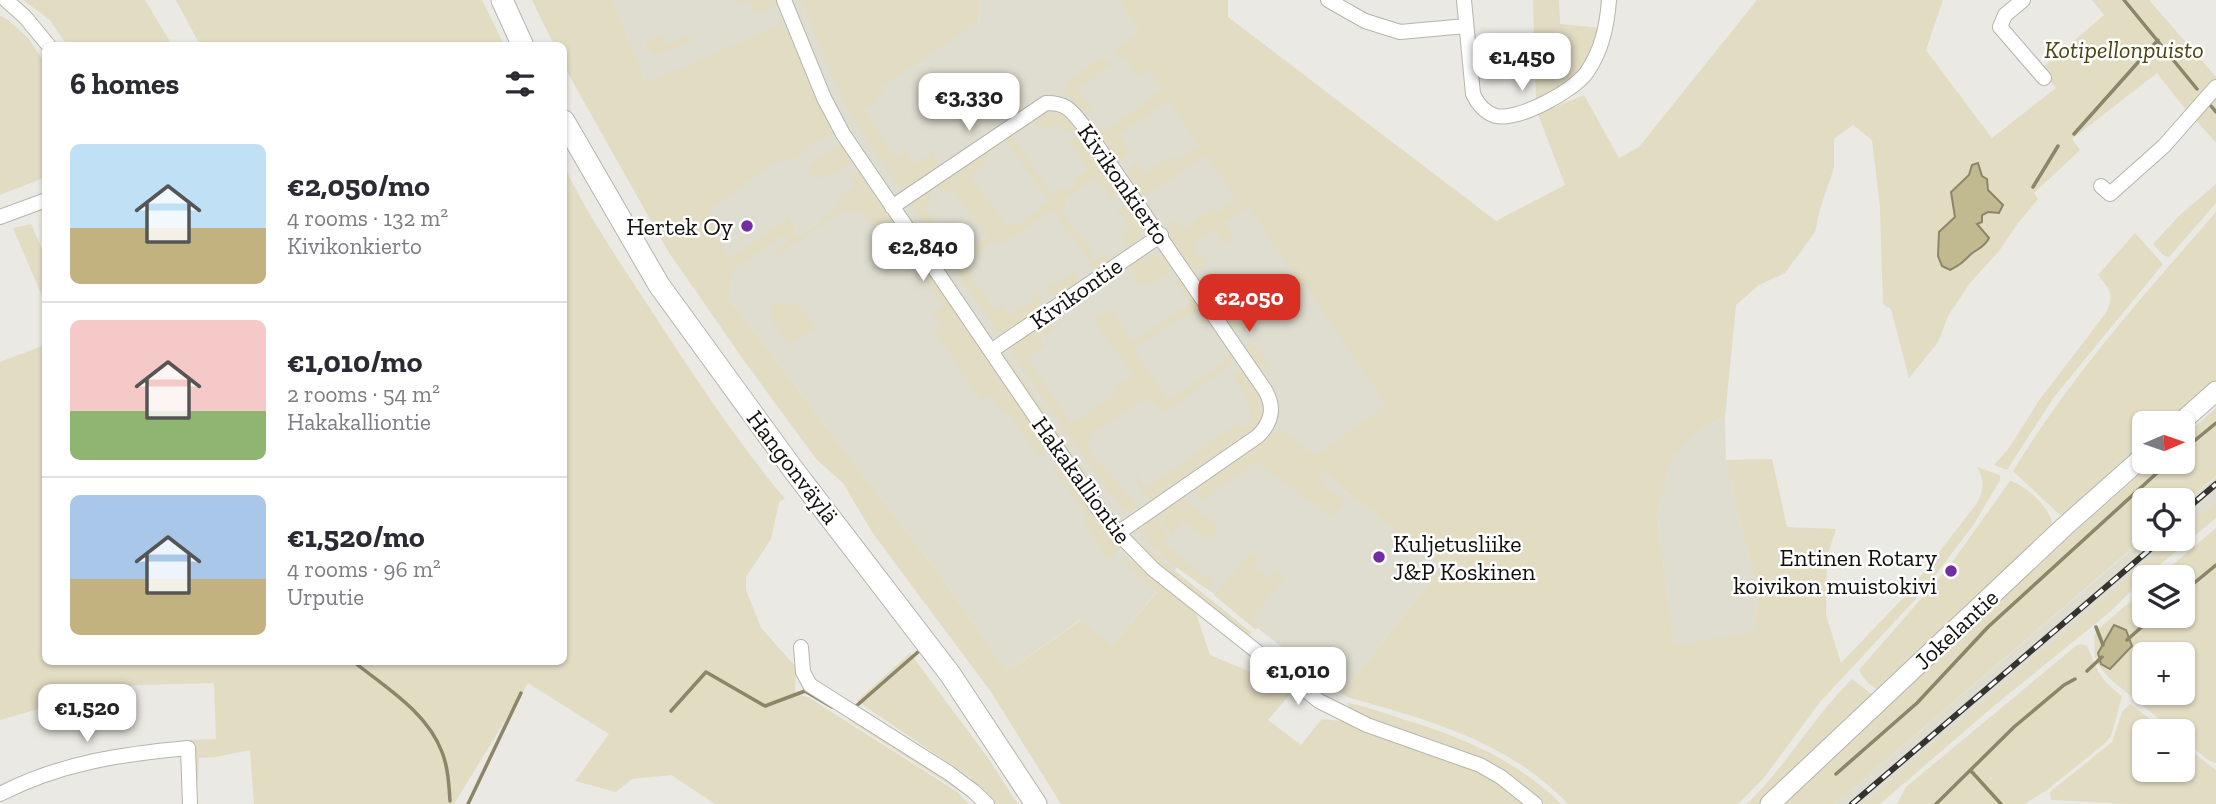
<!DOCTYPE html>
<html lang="en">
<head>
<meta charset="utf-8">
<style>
	body { margin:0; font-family:"Zilla Slab",serif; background:#f7f7f7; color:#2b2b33; height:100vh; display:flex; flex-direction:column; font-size:26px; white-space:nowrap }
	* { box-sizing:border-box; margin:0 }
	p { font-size:23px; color:#7c7c81 }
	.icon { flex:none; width:38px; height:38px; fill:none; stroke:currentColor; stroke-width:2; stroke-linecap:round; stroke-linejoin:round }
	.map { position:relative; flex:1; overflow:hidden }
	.side { position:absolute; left:42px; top:42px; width:525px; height:623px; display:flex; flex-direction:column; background:#fff; border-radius:10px; box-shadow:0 2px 5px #0004 }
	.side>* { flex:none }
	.needle { width:46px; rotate:88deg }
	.controls { position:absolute; left:2132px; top:411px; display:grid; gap:14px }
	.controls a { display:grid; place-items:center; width:63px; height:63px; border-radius:10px; background:#fff; box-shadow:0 2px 5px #0004; font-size:35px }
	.price { position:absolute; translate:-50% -60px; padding:0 16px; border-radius:14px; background:#fff; color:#222; font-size:23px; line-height:46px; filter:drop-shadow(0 2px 4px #0008) }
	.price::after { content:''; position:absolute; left:50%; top:42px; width:21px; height:16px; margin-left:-10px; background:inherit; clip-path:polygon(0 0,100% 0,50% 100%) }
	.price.selected { background:#d93025; color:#fff }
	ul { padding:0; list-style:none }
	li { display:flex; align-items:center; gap:21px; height:175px; padding:0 28px }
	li+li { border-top:2px solid #e1e1e2 }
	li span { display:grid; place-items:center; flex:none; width:196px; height:140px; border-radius:10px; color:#555 }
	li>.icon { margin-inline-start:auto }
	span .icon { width:84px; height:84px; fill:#fffc; stroke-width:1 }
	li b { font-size:30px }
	h2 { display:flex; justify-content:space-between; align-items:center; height:84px; padding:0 28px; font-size:30px }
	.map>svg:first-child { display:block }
</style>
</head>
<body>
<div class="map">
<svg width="2216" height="804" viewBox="0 0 2216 804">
	<rect width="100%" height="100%" fill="#eae9e3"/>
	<path fill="#dfddcf" d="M612 0H805L978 21 981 0H1118L1397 404 1323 470 1350 495 1442 566 1342 694 1178 566 1112 646 1080 620 1007 672 944 581 728 298 690 211 647 83Z
		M1725 417 1726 460 1758 595 1754 633 1674 646 1657 515 1672 455 1706 425Z
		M2216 477V501L2182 530V506Z
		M2144 539H2172L1863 804H1835Z"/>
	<path fill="#e1dcc2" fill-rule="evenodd" d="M23 0H145L172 45H67L50 20Z
		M176 0H482L504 45H200Z
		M532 0H612L647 83 783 24 793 41 832 133 806 149 794 160 775 162 709 210 712 222 716 229 711 232 730 259 785 220 787 216 795 227V236L798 237 817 225 839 205 837 199 855 186 849 177 858 172 905 237 906 244 900 249 889 246 863 215 857 212 843 211 754 270 784 246 787 239 784 235 732 270 728 298 944 581 1007 672 1081 620 1112 646 1157 592 1125 564 1128 561 1137 562 1196 613 1210 655 1258 675 1267 669 1290 686V694L1268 720 1301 745 1322 719 1341 721 1448 759 1494 780 1527 804H1061L991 692 872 532 843 483 817 460 745 362 668 251 570 77 564 64V46L554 45Z
		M737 0H777L779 6 756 15 749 1 739 5Z
		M802 0H981L978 21 881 88 884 92 875 97 877 101 863 110 896 157 905 150 915 165 933 151 939 166 910 186 899 188 847 109Z
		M1118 0H1228V17L1496 221 1565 185 1538 114 1584 95 1619 158 1639 147 1757 0H1943L1926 50 1992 138 2056 88 2041 69 2104 15 2092 0H2149L2216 77V82L2189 114 2157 73 2072 139 2080 150 2034 193 2038 199 2018 223 1999 251 1970 283 1948 316 1938 342 1909 378 1891 309 1883 304 1880 207 1872 140 1853 125 1834 139V168L1820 209 1815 232 1785 273 1759 285 1736 305 1725 417 1706 425 1672 456 1657 515 1674 645 1754 632 1758 595 1726 460 1772 459 1787 527 1836 529 1827 557 1826 615 1841 663 1907 594 1977 503C1984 489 1985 481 1977 467L2000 475V480L1974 524 1924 590 1820 702 1763 779 1738 804H1568C1509 742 1430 720 1350 698L1342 694 1442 566 1350 495 1323 470 1319 478 1326 488 1345 501 1332 517 1256 462 1202 501 1194 492 1195 487 1278 430C1293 433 1302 451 1318 455L1384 407 1381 397 1304 282 1235 329 1229 325 1228 318 1237 311 1243 315C1251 314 1256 309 1259 300L1295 275 1249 207 1226 223 1235 238 1225 245 1215 230 1193 245 1202 259 1206 257 1207 262 1201 269H1191L1164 229 1175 220 1183 230 1213 208 1217 213 1236 199 1206 155 1148 195 1143 196 1127 174 1132 164 1136 163 1145 174 1171 156 1175 162 1199 145 1169 101 1120 134 1129 153 1122 160 1116 158 1098 131 1103 127 1106 132 1162 89 1149 69 1138 76 1125 58 1113 53 1115 49 1140 32Z
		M1533 0H1559L1560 24 1600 28C1588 69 1576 83 1536 99Z
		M0 16 7 19 28 38 45 63 46 177 0 195Z
		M663 35 667 44 688 35 690 42 657 55 648 49 645 42Z
		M1104 59 1111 65 1078 89 1092 109V112L1088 115 1064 92 1066 84 1094 62Z
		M2216 94V143L2195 119Z
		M1053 112 1069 119 1079 129 1068 135 1061 126 1055 125 1048 129 1044 125 1036 127 1032 123 1042 115Z
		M1082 133 1121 191 1112 201 1096 178 1067 198 1064 215 1075 231 1094 250 1090 255 1094 261 1106 254 1112 259 1095 270 1092 269 1081 249 1051 209 1014 238 1012 237 998 246 994 241 971 257 973 262 965 268 994 310 1002 305 1009 314 1034 300 1033 296 1037 293 1042 303C1034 317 1015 331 998 332L912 206 919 196 929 191 931 198 925 208 959 259 988 237 952 189 947 193 934 187 990 149 992 154 984 160 987 164 970 176 1007 227 1013 224 1017 225 1049 201 1004 139 1011 135 1016 140 1052 195 1064 187 1068 191 1076 185 1073 181 1088 170 1069 142Z
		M840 144 853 161C841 170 827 180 812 177L809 170 811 164Z
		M564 166C588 216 619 261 649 307 692 373 735 439 785 499L779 502 771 539 746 577V590L761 628 796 667 795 694 808 697 956 791 969 804H715L671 775 632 779 616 792 575 781 609 734 528 683 454 804H254L250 750 216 757 199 758 198 780H194V745L190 743V740L216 739 214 683 137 685 100 691 0 720V362L45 345 46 662H564Z
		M2216 184V203L2169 257 2163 255 2153 244 2181 214Z
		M1131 204C1144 221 1148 233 1128 248L1123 240 1128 225 1125 219 1118 212 1117 209Z
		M2216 212V382L2170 423 2144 424V446L2064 515 2059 514 2013 471C2070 377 2144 295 2216 212Z
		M31 224 45 256V303L13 228Z
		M2135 233 2163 264 2054 397 2007 470 1994 465 2009 448 2040 399 2106 313C2115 293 2110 291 2098 275Z
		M1156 253 1169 261 1171 271C1160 279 1147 291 1134 282L1137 279 1128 265 1137 259Z
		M915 259 922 261 1042 437 1048 447 1041 456H1037L1009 414 1002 412 990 395 981 401 934 330 941 325 933 314 944 306 911 260Z
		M1074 272 1079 281 1057 297 1049 294V282L1052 286Z
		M1210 273 1230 300 1231 304 1224 311 1219 310 1200 282 1202 276Z
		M1181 280 1203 309 1202 312 1185 315 1134 349 1168 400 1224 363V356L1232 351 1236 358 1227 367 1169 410 1160 411 1152 400 1140 401 1092 434 1088 442 1093 459 1104 467 1136 504 1137 510 1129 513 1105 489 1011 351 1015 343 1046 322 1051 323 1053 330 1040 339 1045 346 1031 355 1030 363 1072 423 1116 393 1114 389 1133 375 1093 319 1106 310 1114 313 1133 342 1190 303 1175 282Z
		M794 303 802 309 815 328 789 345 772 320 769 309 772 305Z
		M1247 343 1254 344 1270 365 1266 371C1257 370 1247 352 1247 343Z
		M1009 359 1088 475 1086 478 1011 369Z
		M1241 371 1246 372C1257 390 1267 405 1258 426L1151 499 1146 498 1138 484 1133 470 1146 488 1235 425 1247 426C1255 409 1244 391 1234 377L1235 373Z
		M2216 408V476L2182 505V500H2144V538L1835 804H1780L1819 771 2064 541 2154 462H2182V438Z
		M1060 464 1118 544C1118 550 1115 557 1109 559L1106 556 1083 521 1088 518 1052 466Z
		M2010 481C2026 485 2053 510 2053 528L1880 690C1871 688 1863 678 1859 670L1948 568Z
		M1179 498 1187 501 1218 526V530L1209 541 1183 521 1171 536 1157 512Z
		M2216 501V518L2144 578 2111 611 1995 705 1880 804H1863L2172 539H2182V530Z
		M1154 515 1168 539 1164 544 1208 579 1210 577 1214 581 1207 589C1184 573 1156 555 1142 530L1146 522Z
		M2216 528V763L2208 760 2182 738V732L2174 731 2110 679 2099 666 2095 657 2094 637 2097 630 2144 590V616H2182V578L2158 577ZM2144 654H2182V693H2144Z
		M1142 544 1252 633 1247 635C1231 622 1148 562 1143 549 1142 548 1143 546 1142 544Z
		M1251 552 1259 558 1253 566 1268 578 1274 570 1284 578 1250 620 1258 627 1256 630 1214 595Z
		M2081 644 2087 646C2098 671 2099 679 2122 696L2111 736 2104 744 2047 790 2025 804H1897L1906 787 2077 645Z
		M910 653 988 758 1018 804H988L971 778 857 701Z
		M1852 679 1873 695 1760 804H1747C1786 766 1813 718 1852 679Z
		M1347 703C1364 706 1382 712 1399 718 1459 736 1516 759 1561 804H1545C1492 751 1416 736 1349 711Z
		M2130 704 2166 731 2144 732V770H2182V746L2187 748 2216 770V804H2130L2051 800 2050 792 2112 742 2122 712Z
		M860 707 970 780 961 792 848 720Z"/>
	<path fill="#c1b990" stroke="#8c8669" stroke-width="2" d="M1978 163 1982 176 1987 179 1988 190 2003 205 1999 213 1988 212 1982 215V222L1977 224 1989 238C1984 248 1978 248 1970 255 1963 262 1960 265 1950 270L1942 266 1938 256 1939 232 1955 217 1951 192 1969 175 1972 165Z
		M2114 625 2126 630 2132 646 2110 669 2101 664 2098 653Z"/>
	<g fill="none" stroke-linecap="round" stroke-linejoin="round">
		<path stroke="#8c8669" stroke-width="3.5" d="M2124 0 2197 89
			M2211 106 2216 112
			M2074 134 2158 40
			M2033 187 2058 146
			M2182 451 2216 423
			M2182 593 2216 565
			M2096 627 2103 645
			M2127 640 2154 616
			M354 662C385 687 427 712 442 752 448 767 449 785 450 801
			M2087 671 2102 657
			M854 708 918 652
			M671 711 706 672 765 706 805 691 832 707
			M1972 772 2001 804
			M1836 774 1917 703 1988 627 2169 462
			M468 804 521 693
			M1936 804 2014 727 2064 685 2075 679"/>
		<defs>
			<path id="minor" d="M6 0 25 17 49 46
				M784 0 824 98 843 134 1097 507 1118 533 1153 569 1319 701 1367 725 1480 765 1501 777 1535 804
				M1328 0 1365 21 1400 32 1466 26
				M1464 0 1473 94C1477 103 1485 113 1496 116 1518 121 1574 91 1587 72 1602 50 1607 26 1609 0
				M2023 0 2005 15 2000 27 2044 78
				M2101 186 2110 194 2164 146 2216 87
				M892 207 1046 103C1066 103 1070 109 1083 125L1265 390C1275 407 1272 422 1258 436L1118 533
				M0 217 46 200
				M991 351 1161 235
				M801 647 803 672 810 685 949 773 973 791 987 804
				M0 794C60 763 122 754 188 748L190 804"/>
			<path id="major" d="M2179 424 2216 391
				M1770 804 2064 527 2144 456"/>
			<path id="highway" d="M502 0 523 46
				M564 121 659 285 792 468 950 674 1036 804"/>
		</defs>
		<use href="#minor" stroke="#b5b4ae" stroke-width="16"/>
		<use href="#major" stroke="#b5b4ae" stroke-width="21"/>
		<use href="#highway" stroke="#b5b4ae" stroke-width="23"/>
		<use href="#minor" stroke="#fff" stroke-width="14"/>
		<use href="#major" stroke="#fff" stroke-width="19"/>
		<use href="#highway" stroke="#fff" stroke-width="21"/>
		<defs>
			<path id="rail" d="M2182 513 2216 484
				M1852 804 2162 539"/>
		</defs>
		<use href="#rail" stroke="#343330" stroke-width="6"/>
		<use href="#rail" stroke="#fff" stroke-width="3.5" stroke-dasharray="10" stroke-linecap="butt"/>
	</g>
	<g fill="#722da1" stroke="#fff" stroke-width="2.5">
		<circle cx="747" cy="226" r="7"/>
		<circle cx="1379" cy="557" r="7"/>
		<circle cx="1951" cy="571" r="7"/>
	</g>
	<g text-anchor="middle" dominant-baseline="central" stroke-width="5" stroke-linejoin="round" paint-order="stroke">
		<g font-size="24" font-style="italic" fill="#4c4310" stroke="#fff">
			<text x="2124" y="49">Kotipellonpuisto</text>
		</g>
		<g font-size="24" fill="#11100e" stroke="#fff">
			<text transform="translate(1124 184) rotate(55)">Kivikonkierto</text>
			<text transform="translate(1076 293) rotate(-35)">Kivikontie</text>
			<text transform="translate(793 467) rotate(53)">Hangonväylä</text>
			<text transform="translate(1082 480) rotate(54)">Hakakalliontie</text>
			<text transform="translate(1956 629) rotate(-43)">Jokelantie</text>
		</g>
		<g font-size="24" fill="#11100e" stroke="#fff" text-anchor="end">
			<text x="733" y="226">Hertek Oy</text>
			<text x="1393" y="543" text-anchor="start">Kuljetusliike<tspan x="1393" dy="28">J&amp;P Koskinen</tspan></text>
			<text x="1937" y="557">Entinen Rotary<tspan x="1937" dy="28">koivikon muistokivi</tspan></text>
		</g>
	</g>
</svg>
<div class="controls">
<a><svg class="needle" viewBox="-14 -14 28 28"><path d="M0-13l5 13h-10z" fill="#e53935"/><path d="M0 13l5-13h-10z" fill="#7c7c81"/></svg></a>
<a><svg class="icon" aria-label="locate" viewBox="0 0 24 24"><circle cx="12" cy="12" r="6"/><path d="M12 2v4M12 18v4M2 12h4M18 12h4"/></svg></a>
<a><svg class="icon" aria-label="layers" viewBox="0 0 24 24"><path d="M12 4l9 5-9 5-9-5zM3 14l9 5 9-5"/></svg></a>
<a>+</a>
<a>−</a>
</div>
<b class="price" style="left:1522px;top:93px">€1,450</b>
<b class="price" style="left:969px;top:133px">€3,330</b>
<b class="price" style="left:923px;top:283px">€2,840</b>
<b class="price selected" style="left:1249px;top:334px">€2,050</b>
<b class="price" style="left:1298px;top:707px">€1,010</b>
<b class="price" style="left:87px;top:744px">€1,520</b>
<section class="side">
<h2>6 homes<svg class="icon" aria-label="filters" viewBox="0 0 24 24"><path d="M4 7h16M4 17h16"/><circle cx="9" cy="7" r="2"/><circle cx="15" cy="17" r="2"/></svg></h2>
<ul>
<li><span style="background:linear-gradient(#bfe0f5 60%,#c2b280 0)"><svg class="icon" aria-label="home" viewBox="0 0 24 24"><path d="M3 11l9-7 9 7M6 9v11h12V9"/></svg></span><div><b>€2,050/mo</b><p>4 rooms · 132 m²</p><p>Kivikonkierto</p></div></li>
<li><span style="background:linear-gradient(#f6c9c9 65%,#8fb573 0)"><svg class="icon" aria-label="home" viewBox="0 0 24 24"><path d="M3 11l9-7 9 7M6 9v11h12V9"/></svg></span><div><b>€1,010/mo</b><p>2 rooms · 54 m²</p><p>Hakakalliontie</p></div></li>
<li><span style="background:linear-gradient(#a9c7e8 60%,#c2b280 0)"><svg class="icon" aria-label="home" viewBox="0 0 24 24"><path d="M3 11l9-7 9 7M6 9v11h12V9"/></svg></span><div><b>€1,520/mo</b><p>4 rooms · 96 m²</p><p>Urputie</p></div></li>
</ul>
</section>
</div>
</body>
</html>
